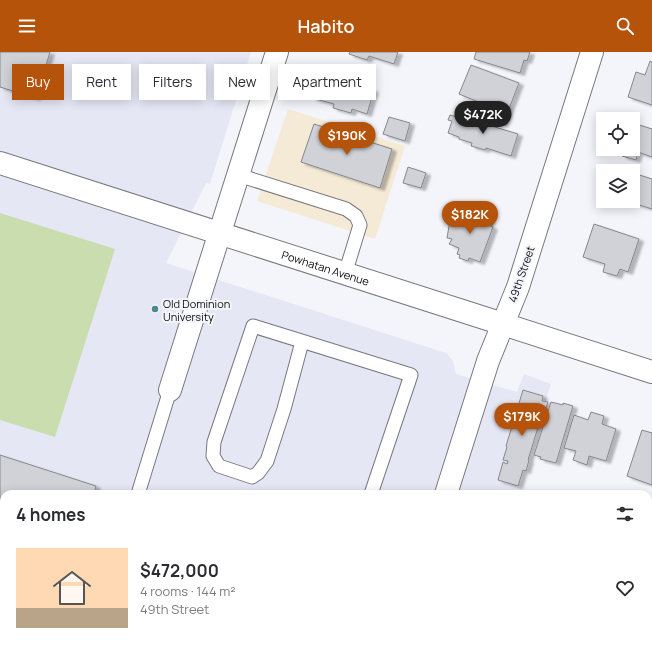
<!DOCTYPE html>
<html lang="en">
<head>
<meta charset="utf-8">
<style>
	body { margin:0; font-family:Manrope,sans-serif; background:#f7f7f7; color:#2b2b33; height:100vh; display:flex; flex-direction:column; font-size:15px; white-space:nowrap }
	* { box-sizing:border-box; margin:0 }
	p { font-size:13px; color:#7c7c81 }
	.icon { flex:none; width:22px; height:22px; fill:none; stroke:currentColor; stroke-width:2; stroke-linecap:round; stroke-linejoin:round }
	.map { position:relative; flex:1; overflow:hidden }
	.panel { position:absolute; left:0px; top:438px; width:652px; height:156px; display:flex; flex-direction:column; background:#fff; border-radius:12px 12px 0 0; box-shadow:0 2px 10px #0003 }
	.panel>* { flex:none }
	.hud { position:absolute; left:12px; top:12px; width:400px; height:36px; display:flex; gap:8px }
	.controls { position:absolute; left:596px; top:60px; display:grid; gap:8px }
	.controls a { display:grid; place-items:center; width:44px; height:44px; border-radius:0px; background:#fff; box-shadow:0 2px 10px #0003; font-size:20px }
	.price { position:absolute; translate:-50% -34px; padding:0 9px; border-radius:14px; background:#b45309; color:#fff; font-size:13px; line-height:26px; filter:drop-shadow(0 1px 2px #0008) }
	.price::after { content:''; position:absolute; left:50%; top:24px; width:12px; height:9px; margin-left:-6px; background:inherit; clip-path:polygon(0 0,100% 0,50% 100%) }
	.price.active { background:#222; color:#fff }
	ul { padding:0; list-style:none }
	li { display:flex; align-items:center; gap:12px; height:100px; padding:0 16px }
	li span { display:grid; place-items:center; flex:none; width:112px; height:80px; border-radius:0px; color:#555 }
	li>.icon { margin-inline-start:auto }
	span .icon { width:48px; height:48px; fill:#fffc; stroke-width:1 }
	li b { font-size:17px }
	h2 { display:flex; justify-content:space-between; align-items:center; height:48px; padding:0 16px; font-size:17px }
	.pill { padding:0 14px; border-radius:0px; background:#fff; box-shadow:0 2px 10px #0003; font-size:14px; line-height:36px }
	.pill.active { background:#b45309; color:#fff }
	header { display:flex; justify-content:space-between; align-items:center; height:52px; padding:0 16px; background:#b45309; color:#fff; font-size:18px; font-weight:600 }
	.map>svg:first-child { display:block }
</style>
</head>
<body>
<header><svg class="icon" aria-label="menu" viewBox="0 0 24 24"><path d="M4 6h16M4 12h16M4 18h16"/></svg>Habito<svg class="icon" aria-label="search" viewBox="0 0 24 24"><circle cx="10" cy="10" r="6"/><path d="M15 15l6 6"/></svg></header>
<div class="map">
<svg width="652" height="594" viewBox="0 0 652 594">
	<defs>
		<filter id="shadow"><feDropShadow dx="4.5" dy="2.5" stdDeviation="1" flood-color="#0004"/></filter>
	</defs>
	<rect width="100%" height="100%" fill="#f4f5fb"/>
	<path fill="#f5ead5" d="M288 57 405 94 375 187 257 149Z"/>
	<path fill="#e6e7f5" d="M0 0H251L210 132 206 131 166 211 446 301 453 309 456 322 517 340 524 322 551 332 518 435 537 442H4V590H371L370 594H0Z"/>
	<path fill="#c9ddaf" d="M0 161 115 197 55 385 0 368Z"/>
	<path fill="#d1d2d8" stroke="#86878c" filter="url(#shadow)" d="M0 0H50L36 46 0 35Z
		M350 0H398L394 12 369 4 367 8 349 2Z
		M476 0H530L527 9 524 8 520 21 474 7Z
		M650 9 652 10V53L628 45 636 20 645 23Z
		M471 13 519 31 503 72 494 68 498 58 459 42Z
		M320 22 374 38 367 62 352 57 351 61 333 56 334 52 312 46Z
		M450 63 465 67V66L518 82 511 104 486 96 485 98 471 94 472 91 459 87V85L448 81 452 69 448 68Z
		M389 65 410 71 405 89 383 82Z
		M633 71 652 77V105L638 100 636 108 622 104 625 97H633Z
		M314 72 392 97 380 136 301 110Z
		M610 113 628 119H608Z
		M408 115 426 121 421 136 403 131Z
		M633 121 652 127V157L627 149H633Z
		M467 158 490 166 488 173 493 175 480 210 469 206 468 209 459 206 460 203 457 202 459 196 449 192 452 187 447 186 449 174 456 163 464 166Z
		M594 172 639 187 628 220 620 217 617 224 603 220 605 212 583 205Z
		M523 338 543 344 542 349 548 350 541 372H539L528 408H529L526 419 523 418 518 434 498 428 503 410 507 412 508 409 503 408 507 395 506 394Z
		M551 350 563 353V351L573 354 556 411 540 407 541 405 534 403Z
		M591 360 604 364 602 372 616 377 606 409 589 404 587 413 573 408 576 399 564 396 574 363 588 368Z
		M642 378 652 381V433L627 424Z
		M0 403 96 434 94 442H4V575L0 574Z
		M648 458 652 460V482L648 481Z
		M648 512 652 513V540L648 539Z
		M648 548 652 549V585L648 583Z
		M270 590H360L359 594H269Z
		M476 590H505L504 594H471V592L475 593Z"/>
	<g fill="none" stroke-linecap="round" stroke-linejoin="round">
		<defs>
			<path id="service" d="M238 123 346 157 356 164 360 173 345 222
				M302 290 284 357 267 409 258 421 252 425 219 414 213 404 214 390 253 274 411 323 371 442
				M138 442 170 338
				M90 594 92 590"/>
			<path id="minor" d="M592 0 518 235 503 272 652 320
				M170 338 277 0"/>
			<g id="tertiary">
				<path id="s1" d="M0 111 503 272 488 309 446 442"/>
				<path d="M398 594 399 590"/>
			</g>
		</defs>
		<use href="#service" stroke="#78797e" stroke-width="15"/>
		<use href="#minor" stroke="#78797e" stroke-width="24"/>
		<use href="#tertiary" stroke="#78797e" stroke-width="24"/>
		<use href="#service" stroke="#fff" stroke-width="13"/>
		<use href="#minor" stroke="#fff" stroke-width="22"/>
		<use href="#tertiary" stroke="#fff" stroke-width="22"/>
	</g>
	<circle fill="#448b93" stroke="#f4f5fb" stroke-width="1.5" cx="155" cy="257" r="4"/>
	<g text-anchor="middle" dominant-baseline="central" stroke-width="4" stroke-linejoin="round" paint-order="stroke">
		<g font-size="11" fill="#0b0b0d" stroke="#f4f5fb">
			<text stroke="none"><textPath href="#s1" startOffset="342">Powhatan Avenue</textPath></text>
			<text transform="translate(521 222) rotate(-71)">49th Street</text>
		</g>
		<g font-size="11" fill="#0b0b0d" stroke="#f4f5fb" text-anchor="start">
			<text x="163" y="251">Old Dominion<tspan x="163" dy="13">University</tspan></text>
		</g>
	</g>
</svg>
<div class="controls">
<a><svg class="icon" aria-label="locate" viewBox="0 0 24 24"><circle cx="12" cy="12" r="6"/><path d="M12 2v4M12 18v4M2 12h4M18 12h4"/></svg></a>
<a><svg class="icon" aria-label="layers" viewBox="0 0 24 24"><path d="M12 4l9 5-9 5-9-5zM3 14l9 5 9-5"/></svg></a>
</div>
<b class="price active" style="left:483px;top:83px">$472K</b>
<b class="price" style="left:347px;top:104px">$190K</b>
<b class="price" style="left:470px;top:183px">$182K</b>
<b class="price" style="left:522px;top:385px">$179K</b>
<div class="hud">
<a class="pill active">Buy</a>
<a class="pill">Rent</a>
<a class="pill">Filters</a>
<a class="pill">New</a>
<a class="pill">Apartment</a>
</div>
<section class="panel">
<h2>4 homes<svg class="icon" aria-label="filters" viewBox="0 0 24 24"><path d="M4 7h16M4 17h16"/><circle cx="9" cy="7" r="2"/><circle cx="15" cy="17" r="2"/></svg></h2>
<ul>
<li><span style="background:linear-gradient(#ffd9b3 75%,#b9a48a 0)"><svg class="icon" aria-label="home" viewBox="0 0 24 24"><path d="M3 11l9-7 9 7M6 9v11h12V9"/></svg></span><div><b>$472,000</b><p>4 rooms · 144 m²</p><p>49th Street</p></div><svg class="icon" aria-label="heart" viewBox="0 0 24 24"><path d="M12 20l-8-8c-3-5 5-10 8-4 3-6 11-1 8 4z"/></svg></li>
</ul>
</section>
</div>
</body>
</html>
